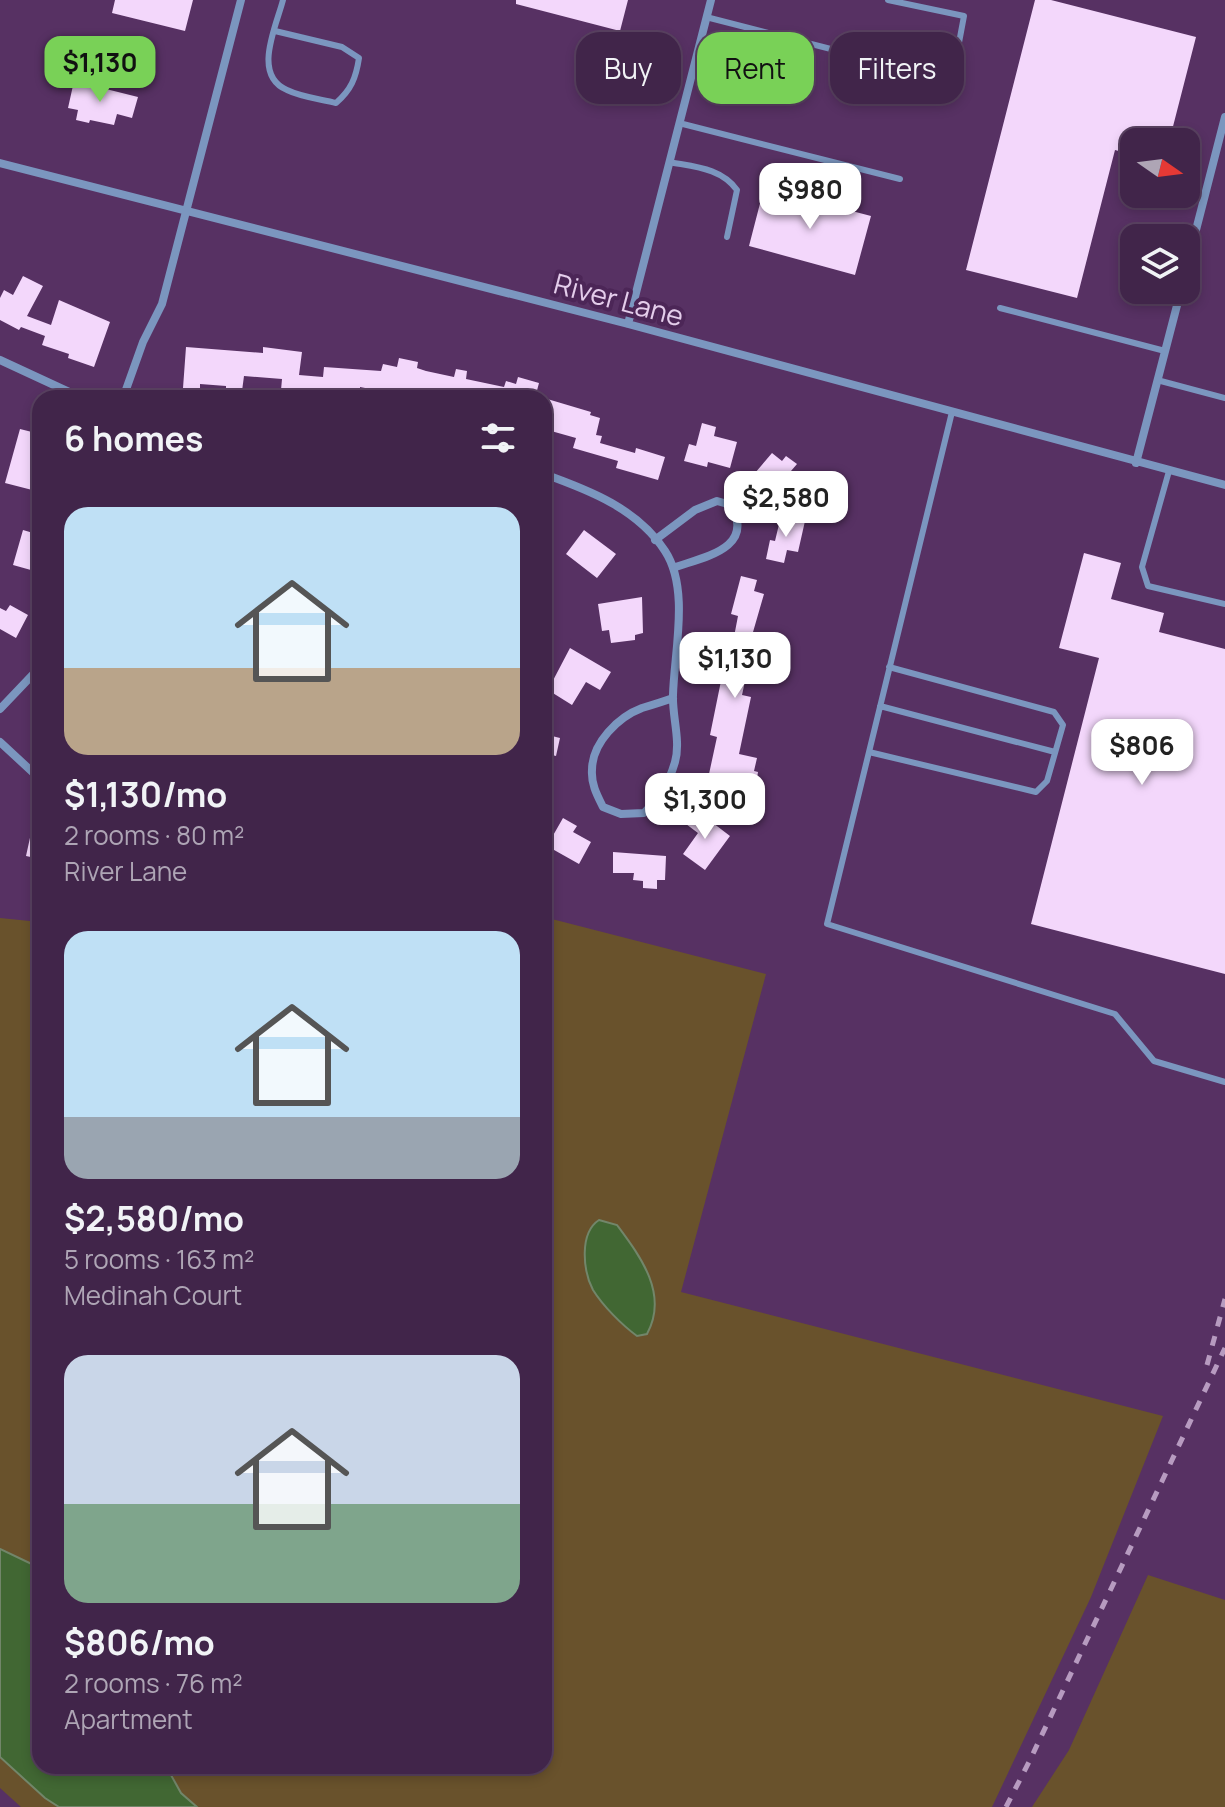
<!DOCTYPE html>
<html lang="en">
<head>
<meta charset="utf-8">
<style>
	body { margin:0; font-family:Manrope,sans-serif; background:#4c3154; color:#f1f3f6; height:100vh; display:flex; flex-direction:column; font-size:30px; white-space:nowrap }
	* { box-sizing:border-box; margin:0 }
	p { font-size:26px; color:#aea5b5 }
	.icon { flex:none; width:44px; height:44px; fill:none; stroke:currentColor; stroke-width:2; stroke-linecap:round; stroke-linejoin:round }
	.map { position:relative; flex:1; overflow:hidden }
	.side { position:absolute; left:32px; top:390px; width:520px; height:1384px; display:flex; flex-direction:column; background:#41254a; border-radius:24px; box-shadow:0 4px 12px #0003,0 0 0 2px #5a4262 }
	.side>* { flex:none }
	.top-card { position:absolute; left:576px; top:32px; width:528px; height:72px; display:flex; gap:16px }
	.needle { width:52px; rotate:104deg }
	.tools { position:absolute; left:1120px; top:128px; display:grid; gap:16px }
	.tools a { display:grid; place-items:center; width:80px; height:80px; border-radius:16px; background:#41254a; box-shadow:0 4px 12px #0003,0 0 0 2px #5a4262; font-size:40px }
	.price { position:absolute; translate:-50% -68px; padding:0 18px; border-radius:16px; background:#fff; color:#222; font-size:26px; line-height:52px; filter:drop-shadow(0 2px 4px #0008) }
	.price::after { content:''; position:absolute; left:50%; top:48px; width:24px; height:18px; margin-left:-12px; background:inherit; clip-path:polygon(0 0,100% 0,50% 100%) }
	.price.on { background:#79d157; color:#111 }
	ul { padding:0; list-style:none }
	li { display:grid; align-content:center; gap:16px; height:424px; padding:0 32px }
	li span { display:grid; place-items:center; height:248px; border-radius:24px; color:#555 }
	li>.icon { margin-inline-start:auto }
	span .icon { width:144px; height:144px; fill:#fffc; stroke-width:1 }
	li b { font-size:34px }
	h2 { display:flex; justify-content:space-between; align-items:center; height:96px; padding:0 32px; font-size:34px }
	.tag { padding:0 28px; border-radius:24px; background:#41254a; box-shadow:0 4px 12px #0003,0 0 0 2px #5a4262; font-size:28px; line-height:72px }
	.tag.on { background:#79d157; color:#111 }
	.map>svg:first-child { display:block }
</style>
</head>
<body>
<div class="map">
<svg width="1225" height="1807" viewBox="0 0 1225 1807">
	<rect width="100%" height="100%" fill="#573163"/>
	<path fill="#69522c" d="M544 917 766 974 681 1292 1163 1416 1091 1597 992 1807H21L0 1788V918L40 922V1766H544Z
		M1148 1575 1225 1600V1807H1032L1069 1750Z"/>
	<path fill="#416733" stroke="#72866a" stroke-width="2" d="M599 1220 617 1225C640 1256 669 1294 647 1334L637 1336C622 1325 603 1306 593 1290 583 1271 579 1233 599 1220Z
		M0 1549 40 1568V1766H166L181 1793 197 1807H59L45 1798 0 1757Z"/>
	<path fill="#f3d7fb" d="M115 0H193L185 31 112 13Z
		M516 0H628L620 31 516 4Z
		M1035 0H1051L1196 37 1169 142H1134V155L1115 150 1077 298 966 270Z
		M74 81 138 97 132 118 117 114 114 125 90 120 89 123 76 120 78 110 68 108Z
		M764 188 871 216 855 275 749 246Z
		M23 276 43 286 27 316 51 325 59 300 110 322 94 367 68 358 69 354 42 345 45 336 21 327 19 330 0 320V298L4 290 13 295Z
		M186 347 263 353V347L302 352 299 375 323 377 324 367 381 371 383 364 397 367 399 358 418 362 417 368 426 371 454 377 456 369 467 371 466 379 504 387 506 381 516 384 518 377 539 383 535 398H400L401 395 360 387V397L324 395 281 390 282 379 244 376 242 391 226 390V386L200 384V389L183 388Z
		M544 398 591 412 590 415 600 418 596 435 602 436 600 443 635 453 636 448 665 457 658 480 616 468 618 461 573 448 576 438 544 429Z
		M702 423 716 427 714 436 737 442 730 468 708 462 707 467 684 461 689 444 696 446Z
		M20 429 40 434V492L5 483Z
		M772 453 782 461 786 456 797 464 791 471 799 478 783 497 755 473Z
		M781 516 805 521 798 552 787 550 784 563 766 559 770 540 775 541Z
		M23 530 40 535 38 572 13 565Z
		M584 530 616 554 597 578 566 554Z
		M1084 553 1121 563 1111 599 1164 613 1159 632 1225 649V974L1031 924 1099 658 1059 648Z
		M741 576 757 580 754 591 764 594 751 639 754 640 742 695 751 697 739 754 757 758 754 771 758 772 756 784H752L747 806 719 800 724 777 709 774 717 737 710 735 722 676 711 674 716 651 723 652 726 640 733 642 738 616 731 614Z
		M642 597 643 633 635 635V640L611 643 609 630 602 631 598 604Z
		M10 605 28 615 16 638 0 629V608L6 611Z
		M570 648 611 672 600 690 586 682 572 705 548 690Z
		M544 734 560 738 556 756 544 753Z
		M696 810 730 836 705 870 683 854 698 833 686 824Z
		M35 815H40V859L26 856Z
		M563 818 577 826 573 832 591 842 579 864 547 846Z
		M613 852 666 856 665 880H657V889L643 888V881L633 880 634 873H613Z"/>
	<g fill="none" stroke-linecap="round" stroke-linejoin="round">
		<path stroke="#7b96bf" stroke-width="6" d="M706 17 952 80 964 16 888 0
			M275 31 342 47 359 58C356 78 351 90 336 103 320 99 301 97 287 90 252 75 276 27 283 0
			M679 123 900 179
			M669 162C695 167 721 168 737 190L727 237
			M1000 308 1165 351
			M1157 380 1225 398
			M952 412 827 924 1115 1014 1154 1061 1225 1082
			M1169 471 1142 567 1148 586 1225 604
			M880 706 1055 752
			M869 752 1036 792 1047 781 1063 725 1054 712 889 667"/>
		<path stroke="#7b96bf" stroke-width="8" d="M0 163 628 324 1225 485
			M1186 269 1225 117
			M628 324 711 0
			M0 360 82 398
			M123 398 143 342 162 304 241 0
			M1136 463 1181 290
			M544 474C589 490 638 509 665 551 690 589 674 653 673 695 672 716 681 741 675 762 669 783 660 797 644 813L621 814 603 807C597 795 591 784 592 770 592 743 618 717 642 708 652 705 662 702 673 698
			M655 540 695 510 717 501 731 505C756 549 703 557 673 568
			M0 709 40 667
			M0 742 40 779"/>
		<path stroke="#b79bc0" stroke-width="5" stroke-dasharray="10 10" stroke-linecap="butt" d="M1207 1365 1225 1299
			M1006 1807 1030 1760 1225 1348"/>
	</g>
	<g text-anchor="middle" dominant-baseline="central" stroke-width="8" stroke-linejoin="round" paint-order="stroke">
		<g font-size="28" fill="#e4cdeb" stroke="#4c2657">
			<text transform="translate(619 299) rotate(15)">River Lane</text>
		</g>
	</g>
</svg>
<div class="tools">
<a><svg class="needle" viewBox="-14 -14 28 28"><path d="M0-13l5 13h-10z" fill="#e53935"/><path d="M0 13l5-13h-10z" fill="#aea5b5"/></svg></a>
<a><svg class="icon" aria-label="layers" viewBox="0 0 24 24"><path d="M12 4l9 5-9 5-9-5zM3 14l9 5 9-5"/></svg></a>
</div>
<b class="price on" style="left:100px;top:104px">$1,130</b>
<b class="price" style="left:810px;top:231px">$980</b>
<b class="price" style="left:786px;top:539px">$2,580</b>
<b class="price" style="left:735px;top:700px">$1,130</b>
<b class="price" style="left:1142px;top:787px">$806</b>
<b class="price" style="left:705px;top:841px">$1,300</b>
<div class="top-card">
<a class="tag">Buy</a>
<a class="tag on">Rent</a>
<a class="tag">Filters</a>
</div>
<section class="side">
<h2>6 homes<svg class="icon" aria-label="filters" viewBox="0 0 24 24"><path d="M4 7h16M4 17h16"/><circle cx="9" cy="7" r="2"/><circle cx="15" cy="17" r="2"/></svg></h2>
<ul>
<li><span style="background:linear-gradient(#bfe0f5 65%,#b9a48a 0)"><svg class="icon" aria-label="home" viewBox="0 0 24 24"><path d="M3 11l9-7 9 7M6 9v11h12V9"/></svg></span><div><b>$1,130/mo</b><p>2 rooms · 80 m²</p><p>River Lane</p></div></li>
<li><span style="background:linear-gradient(#bfe0f5 75%,#9aa5b1 0)"><svg class="icon" aria-label="home" viewBox="0 0 24 24"><path d="M3 11l9-7 9 7M6 9v11h12V9"/></svg></span><div><b>$2,580/mo</b><p>5 rooms · 163 m²</p><p>Medinah Court</p></div></li>
<li><span style="background:linear-gradient(#c9d6e8 60%,#7fa58c 0)"><svg class="icon" aria-label="home" viewBox="0 0 24 24"><path d="M3 11l9-7 9 7M6 9v11h12V9"/></svg></span><div><b>$806/mo</b><p>2 rooms · 76 m²</p><p>Apartment</p></div></li>
</ul>
</section>
</div>
</body>
</html>
